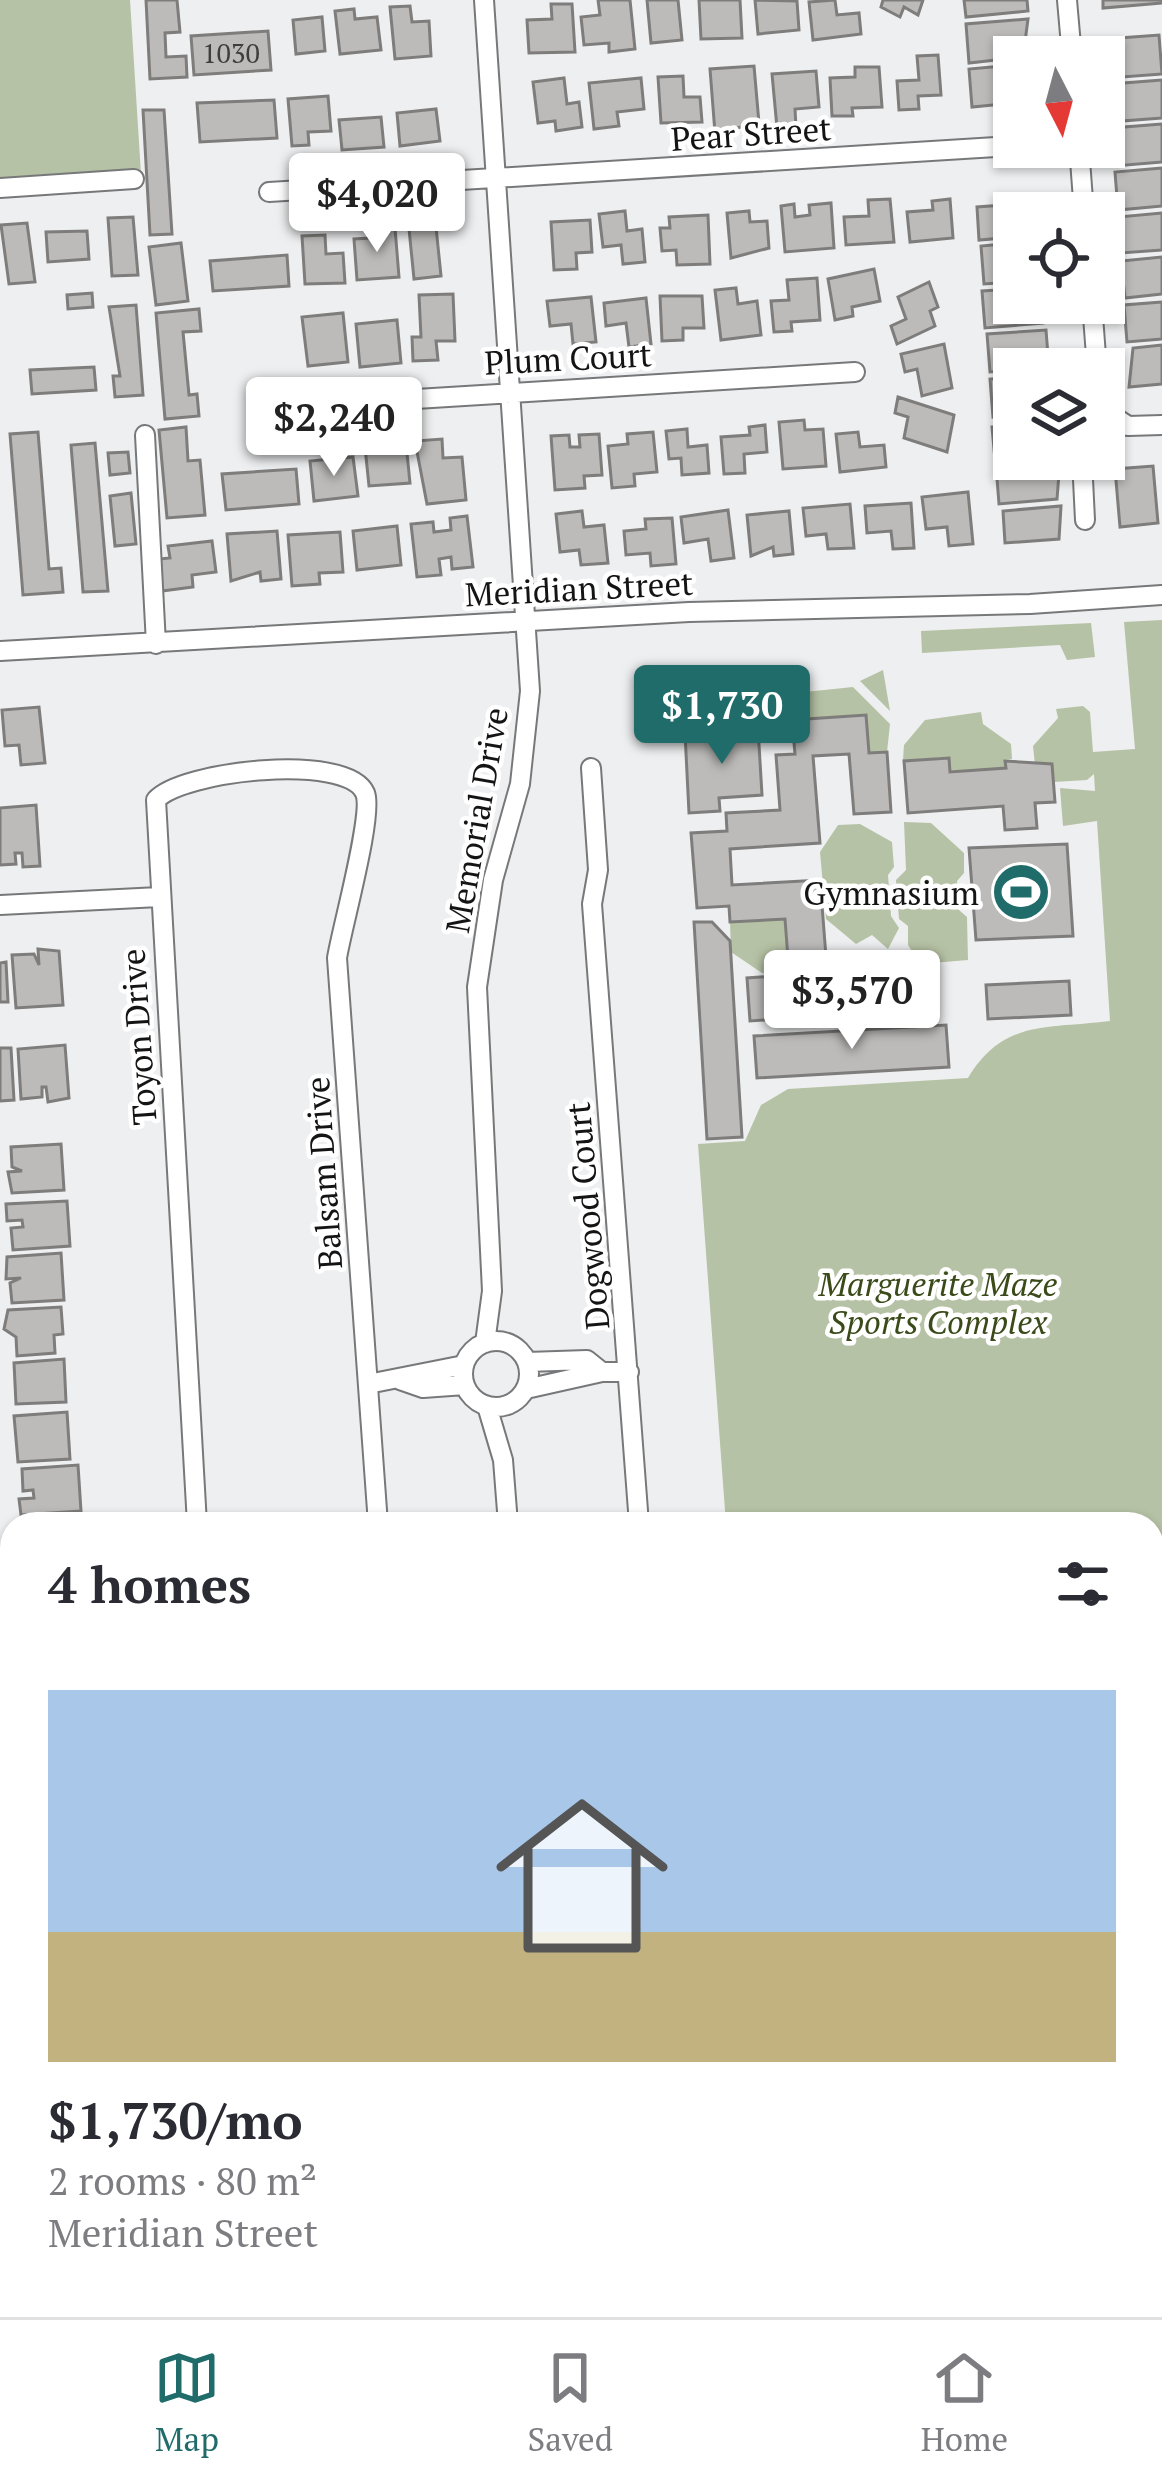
<!DOCTYPE html>
<html lang="en">
<head>
<meta charset="utf-8">
<style>
	body { margin:0; font-family:"PT Serif",serif; background:#f7f7f7; color:#2b2b33; height:100vh; display:flex; flex-direction:column; font-size:45px; white-space:nowrap }
	* { box-sizing:border-box; margin:0 }
	p { font-size:39px; color:#7c7c81 }
	.icon { flex:none; width:66px; height:66px; fill:none; stroke:currentColor; stroke-width:2; stroke-linecap:round; stroke-linejoin:round }
	.map { position:relative; flex:1; overflow:hidden }
	.details { position:absolute; left:0px; top:1512px; width:1164px; height:807px; display:flex; flex-direction:column; background:#fff; border-radius:36px 36px 0 0; box-shadow:0 3px 9px #0004 }
	.details>* { flex:none }
	.needle { width:78px; rotate:174deg }
	.tools { position:absolute; left:993px; top:36px; display:grid; gap:24px }
	.tools a { display:grid; place-items:center; width:132px; height:132px; border-radius:0px; background:#fff; box-shadow:0 3px 9px #0004; font-size:60px }
	.price { position:absolute; translate:-50% -102px; padding:0 27px; border-radius:12px; background:#fff; color:#222; font-size:39px; line-height:78px; filter:drop-shadow(0 3px 6px #0008) }
	.price::after { content:''; position:absolute; left:50%; top:72px; width:36px; height:27px; margin-left:-18px; background:inherit; clip-path:polygon(0 0,100% 0,50% 100%) }
	.price.active { background:#206c6b; color:#fff }
	ul { padding:0; list-style:none }
	li { display:grid; align-content:center; gap:24px; height:636px; padding:0 48px }
	li span { display:grid; place-items:center; height:372px; border-radius:0px; color:#555 }
	li>.icon { margin-inline-start:auto }
	span .icon { width:216px; height:216px; fill:#fffc; stroke-width:1 }
	li b { font-size:51px }
	h2 { display:flex; justify-content:space-between; align-items:center; height:144px; padding:0 48px; font-size:51px }
	.menu { display:flex; justify-content:space-around; align-items:center; height:168px; border-top:3px solid #e1e1e2; background:#fff; font-size:33px; color:#7c7c81 }
	.menu a { display:grid; justify-items:center; gap:6px }
	.menu .active { color:#206c6b }
	.map>svg:first-child { display:block }
</style>
</head>
<body>
<div class="map">
<svg width="1162" height="2317" viewBox="0 0 1162 2317">
	<rect width="100%" height="100%" fill="#eeeff0"/>
	<path fill="#b6c2a5" d="M0 0H130L141 174 0 185Z
		M1162 620V1565H1152V1524H726L698 1144 745 1141 761 1105 788 1089 968 1078C1003 1019 1048 1029 1110 1021L1097 821 1063 826 1060 788 1095 791 1094 774 1087 780 1054 782 1052 764 1035 765 1033 746 1058 718 1056 709 1083 706 1090 712 1093 752 1135 749 1124 622Z
		M1091 623 1095 657 1067 660 1060 645 922 653 921 631Z
		M883 670 890 711 860 681Z
		M853 687 890 724 887 752 869 753 866 716 792 720 805 692Z
		M981 712 983 724 1011 744 1012 759 1006 760V768L950 771 949 757 903 760 904 745 925 720Z
		M904 822 931 823 964 853V873L957 881 959 910 967 917 968 960 920 964 908 945V926L899 919 896 880 906 870Z
		M860 824 892 842 894 867 888 875 891 916 899 928 888 949 872 935 856 944 826 919 820 852 838 825Z
		M785 919 789 971 762 973 731 952 730 922Z
		M937 999 938 1015 810 1022 809 1007Z
		M1152 1572 1162 1576V1658L1152 1667V1619L1157 1620Z"/>
	<path fill="#bcbbba" stroke="#7e7d7c" stroke-width="3" d="M146 0H177L180 32 165 33 166 57 186 56 187 77 150 79Z
		M598 0H630L635 49 609 52V43L584 45 581 17 600 15Z
		M647 0H678L682 40 651 43Z
		M699 0H740L742 38 701 39Z
		M755 0 797 1 799 30 758 34Z
		M835 0 837 15 859 13 861 34 813 40 809 2Z
		M883 0H923L918 15 904 7 900 17 881 7Z
		M964 0H1027L1028 11 966 17Z
		M1103 0H1162V3L1103 8Z
		M551 4H572L575 52 529 53 527 20 552 19Z
		M410 6 412 22 429 21 431 56 395 59 390 7Z
		M354 9 355 19 377 17 381 50 340 54 335 11Z
		M322 17 325 51 296 54 293 20Z
		M1028 19 1023 57 969 63 966 24Z
		M268 31 271 70 194 75 191 36Z
		M1159 35 1162 74 1109 78 1106 39Z
		M938 55 941 95 918 96 919 109 899 110 897 81 919 80 917 56Z
		M1014 65V103L972 107 969 69Z
		M754 66 759 123 715 133 710 69Z
		M855 67H879L882 107 852 108 853 116H832L830 78 855 77Z
		M816 71 819 107 795 109 796 127 777 128 772 74Z
		M683 76 684 97H700L702 122 661 123 658 77Z
		M564 78 567 104 579 102 582 127 556 131 555 121 538 123 533 82Z
		M641 78 644 109 617 112 619 126 594 129 589 83Z
		M1162 80V118L1108 122 1111 84Z
		M328 96 331 131 308 132 309 145 292 146 288 99Z
		M274 100 277 138 200 142 197 103Z
		M436 109 440 141 400 146 397 113Z
		M143 110H164L172 234 150 235Z
		M381 117 384 147 342 150 339 120Z
		M1162 124V162L1115 166 1112 128Z
		M1162 168V206L1118 210 1115 172Z
		M890 199 894 242 846 245 844 217 869 216 868 200Z
		M950 199 953 238 910 242 907 212 933 210 932 201Z
		M831 203 834 248 785 252 781 206 794 204 795 217 810 215 809 205Z
		M1030 203 1031 213H1014V237L979 240 977 207Z
		M625 211 627 231 642 229 645 262 623 264 621 245 603 247 599 214Z
		M749 211 750 222 767 221 769 248 731 258 727 213Z
		M1162 213V250L1121 253 1118 217Z
		M708 215 710 264 677 265 676 250 662 251 660 228H670L669 217Z
		M133 217 138 275 112 276 108 218Z
		M590 220 592 252 576 253 577 269 554 270 551 222Z
		M27 223 35 282 9 284 1 225Z
		M436 227 441 276 414 279 409 229Z
		M395 228 399 277 357 280 354 239 370 238 369 229Z
		M87 231 89 259 48 262 46 232Z
		M325 235 326 254 343 253 345 283 305 284 302 236Z
		M181 243 188 301 156 305 149 247Z
		M1014 243V282L984 284 981 246Z
		M287 255 289 286 213 291 210 261Z
		M1162 257V294L1125 298 1121 261Z
		M874 269 880 301 852 307 853 316 835 320 828 279Z
		M817 278 820 320 791 322 792 331 774 332 771 301 789 300 787 280Z
		M929 282 938 307 930 311 935 326 897 344 891 326 906 319 898 297Z
		M736 288 738 304 757 301 761 335 721 340 715 290Z
		M1014 289V303H1046L1043 323 985 328 982 291Z
		M92 293 93 307 68 309 67 295Z
		M453 294 455 341H436L438 360 413 361 412 337H421L419 295Z
		M660 296H702L704 328H683V340L662 341Z
		M591 297 596 342 573 344 571 324 550 326 547 301Z
		M646 298 651 344 629 347 626 323 606 326 604 303Z
		M1162 302V339L1127 342 1124 305Z
		M136 305 143 395 115 397 113 376H120L109 307Z
		M199 309 201 331 183 332 189 395 197 394 199 416 165 419 156 313Z
		M343 313 348 362 308 366 302 317Z
		M397 320 401 363 360 367 356 324Z
		M1046 330 1049 368 990 372 987 334Z
		M944 344 952 388 922 396 917 369 905 372 901 354Z
		M1162 345V384L1129 387 1133 348Z
		M94 367 96 390 32 394 30 370Z
		M1014 377V415L993 417 990 379Z
		M898 397 954 415 947 452 904 438 908 417 895 413Z
		M804 420 805 430 823 429 826 466 783 469 779 422Z
		M765 425 767 452 744 454 745 473 724 474 721 437 750 435 749 427Z
		M1014 426V459L995 460 992 427Z
		M186 427 188 461 200 460 205 515 167 518 159 430Z
		M687 429 688 447 707 445 709 473 682 475 681 458 669 459 666 431Z
		M38 432 49 569 61 568 63 592 23 595 10 434Z
		M653 432 657 472 634 474 635 486 612 488 608 446 628 444 627 434Z
		M858 432 860 447 884 445 886 467 840 472 836 434Z
		M599 434 602 475 584 476 585 488 555 490 551 436 569 435 570 447H580L579 435Z
		M442 439 443 458 462 457 466 500 427 504 415 441Z
		M95 443 108 591 83 592 71 445Z
		M406 443 410 483 369 486 365 447Z
		M128 452 130 473 110 475 108 453Z
		M353 457 358 496 314 501 310 461Z
		M1060 461 1057 499 999 504 996 466Z
		M1153 466 1158 523 1120 527 1115 469Z
		M296 469 299 504 226 510 222 474Z
		M968 492 973 544 949 546 947 527 926 529 922 497Z
		M131 493 136 544 115 546 110 496Z
		M911 503 914 548 893 549 891 531 867 533 865 506Z
		M850 504 854 548 828 549 826 534 806 536 803 508Z
		M1061 506 1059 539 1005 543 1003 511Z
		M728 510 734 558 711 561 708 539 684 543 681 517Z
		M582 511 584 527 604 525 608 563 581 565 579 550 560 552 556 514Z
		M789 511 793 554 774 556 773 547 751 556 747 515Z
		M467 516 473 567 452 569 451 557 439 559 441 575 417 577 411 524 433 522 434 532 451 530 450 518Z
		M672 518 676 564 651 566 650 553 626 555 624 531 646 529 645 519Z
		M397 526 401 565 357 570 353 531Z
		M277 531 281 579 261 581 260 572 231 581 227 534Z
		M340 532 343 572 319 573 320 584 292 586 288 535Z
		M212 541 216 572 192 575 193 587 162 591 159 559 170 558 168 546Z
		M772 692 775 724 696 730 693 699Z
		M39 707 45 763 21 765 19 745 5 746 2 710Z
		M866 715 869 753 887 752 891 812 854 814 849 754 813 756 820 843 730 849 732 885 820 880 827 969 934 963 937 999 809 1007 806 971 789 972 785 919 730 922 729 906 697 908 691 833 727 831 726 813 780 810 776 755 795 754 792 720Z
		M758 728 762 795 719 798 720 811 689 813 685 733Z
		M949 758 950 772 1006 768 1005 761 1052 764 1055 802 1035 803 1037 828 1005 830 1003 806 908 813 904 761Z
		M36 805 40 866 23 867 22 853H15L16 864 0 865V808Z
		M1067 844 1073 936 976 940 969 848Z
		M694 922H712L730 941 742 1137 707 1139Z
		M38 949 59 951 63 1005 16 1008 12 955 34 954 39 965Z
		M6 962 8 1002H0V963Z
		M789 975 792 1018 750 1021 747 978Z
		M1069 981 1071 1015 988 1019 986 985Z
		M946 1025 949 1067 757 1078 754 1036Z
		M65 1045 69 1098 48 1102 46 1087H42V1097L21 1099 18 1049Z
		M0 1048H11L14 1100 0 1101Z
		M61 1144 64 1190 12 1193 8 1172 22 1171 12 1167 11 1147Z
		M67 1201 70 1246 13 1250 11 1228 23 1227 22 1220 7 1221 6 1204Z
		M61 1253 64 1300 12 1303 10 1283 21 1278 6 1279 7 1257Z
		M61 1307 63 1334 54 1335 55 1353 17 1356 16 1337 4 1329 8 1310Z
		M64 1359 66 1402 16 1404 14 1363Z
		M67 1412 70 1459 18 1462 14 1416Z
		M78 1465 81 1511 21 1515 19 1499 34 1498 33 1490 23 1491 22 1469Z
		M81 1518 82 1524H21V1522Z
		M1162 1734V1780L1152 1781V1735Z
		M1152 1843H1162V1889L1152 1890Z
		M12 1846V1888L0 1889V1867L8 1866 7 1847Z
		M410 2307H425V2317H411Z"/>
	<g fill="none" stroke-linecap="round" stroke-linejoin="round">
		<defs>
			<path id="minor" d="M484 0 530 691 520 784 493 880 477 987 492 1291 485 1343
				M1067 0 1072 57
				M1079 147 1084 213
				M0 188 134 179
				M269 192 1012 146
				M1092 303 1097 369
				M285 407 855 372
				M1104 410 1128 426 1162 425
				M145 435 156 644
				M1082 459 1085 520
				M0 651 689 612 1030 604 1162 595
				M591 768 598 870 592 904 639 1524
				M0 905 159 897
				M463 1374a33 33 0 1 1 66 0a33 33 0 1 1-66 0Z
				M527 1362 587 1360 602 1372
				M400 1380 423 1388 465 1385
				M368 1384 464 1365
				M526 1389 602 1372H629
				M487 1406 503 1460 508 1524
				M197 1524 156 800C181 771 347 752 365 793 374 813 342 927 337 958L378 1524
				M0 1634 12 1643
				M1152 1940 1162 1939
				M0 2011 12 2010"/>
		</defs>
		<use href="#minor" stroke="#777879" stroke-width="22"/>
		<use href="#minor" stroke="#fff" stroke-width="18"/>
	</g>
	<defs>
		<symbol id="stadium-disc" viewBox="-11 -11 22 22"><circle r="9.5" fill="#206c6b" stroke="#fff"/><path d="M0-5a6.5 5 0 1 0 0 10a6.5 5 0 1 0 0-10ZM-3.5-1.8h7v3.6h-7Z" fill="#fff"/></symbol>
	</defs>
	<g fill-rule="evenodd">
		<use href="#stadium-disc" x="988" y="859" width="66" height="66"/>
	</g>
	<g text-anchor="middle" dominant-baseline="central" stroke-width="9" stroke-linejoin="round" paint-order="stroke">
		<g font-size="27" fill="#3e3e3e">
			<text x="231" y="53">1030</text>
		</g>
		<g font-size="33" fill="#141414" stroke="#fff">
			<text transform="translate(751 133) rotate(-4)">Pear Street</text>
			<text transform="translate(568 358) rotate(-3)">Plum Court</text>
			<text transform="translate(579 588) rotate(-3)">Meridian Street</text>
			<text transform="translate(476 820) rotate(-80)">Memorial Drive</text>
			<text transform="translate(138 1037) rotate(-94)">Toyon Drive</text>
			<text transform="translate(323 1173) rotate(-94)">Balsam Drive</text>
			<text transform="translate(587 1216) rotate(-95)">Dogwood Court</text>
		</g>
		<g font-size="33" fill="#141414" stroke="#fff" text-anchor="end">
			<text x="979" y="892">Gymnasium</text>
		</g>
		<g font-size="33" font-style="italic" fill="#3a4a19" stroke="#fff">
			<text x="938" y="1283">Marguerite Maze<tspan x="938" dy="38">Sports Complex</tspan></text>
		</g>
	</g>
</svg>
<div class="tools">
<a><svg class="needle" viewBox="-14 -14 28 28"><path d="M0-13l5 13h-10z" fill="#e53935"/><path d="M0 13l5-13h-10z" fill="#7c7c81"/></svg></a>
<a><svg class="icon" aria-label="locate" viewBox="0 0 24 24"><circle cx="12" cy="12" r="6"/><path d="M12 2v4M12 18v4M2 12h4M18 12h4"/></svg></a>
<a><svg class="icon" aria-label="layers" viewBox="0 0 24 24"><path d="M12 4l9 5-9 5-9-5zM3 14l9 5 9-5"/></svg></a>
</div>
<b class="price" style="left:377px;top:255px">$4,020</b>
<b class="price" style="left:334px;top:479px">$2,240</b>
<b class="price active" style="left:722px;top:767px">$1,730</b>
<b class="price" style="left:852px;top:1052px">$3,570</b>
<section class="details">
<h2>4 homes<svg class="icon" aria-label="filters" viewBox="0 0 24 24"><path d="M4 7h16M4 17h16"/><circle cx="9" cy="7" r="2"/><circle cx="15" cy="17" r="2"/></svg></h2>
<ul>
<li><span style="background:linear-gradient(#a9c7e8 65%,#c2b280 0)"><svg class="icon" aria-label="home" viewBox="0 0 24 24"><path d="M3 11l9-7 9 7M6 9v11h12V9"/></svg></span><div><b>$1,730/mo</b><p>2 rooms · 80 m²</p><p>Meridian Street</p></div></li>
</ul>
</section>
</div>
<nav class="menu">
<a class="active"><svg class="icon" aria-label="map" viewBox="0 0 24 24"><path d="M3 6l6-2 6 2 6-2v14l-6 2-6-2-6 2zM9 4v14M15 6v14"/></svg>Map</a>
<a><svg class="icon" aria-label="saved" viewBox="0 0 24 24"><path d="M7 4h10v16l-5-4-5 4z"/></svg>Saved</a>
<a><svg class="icon" aria-label="home" viewBox="0 0 24 24"><path d="M3 11l9-7 9 7M6 9v11h12V9"/></svg>Home</a>
</nav>
</body>
</html>
